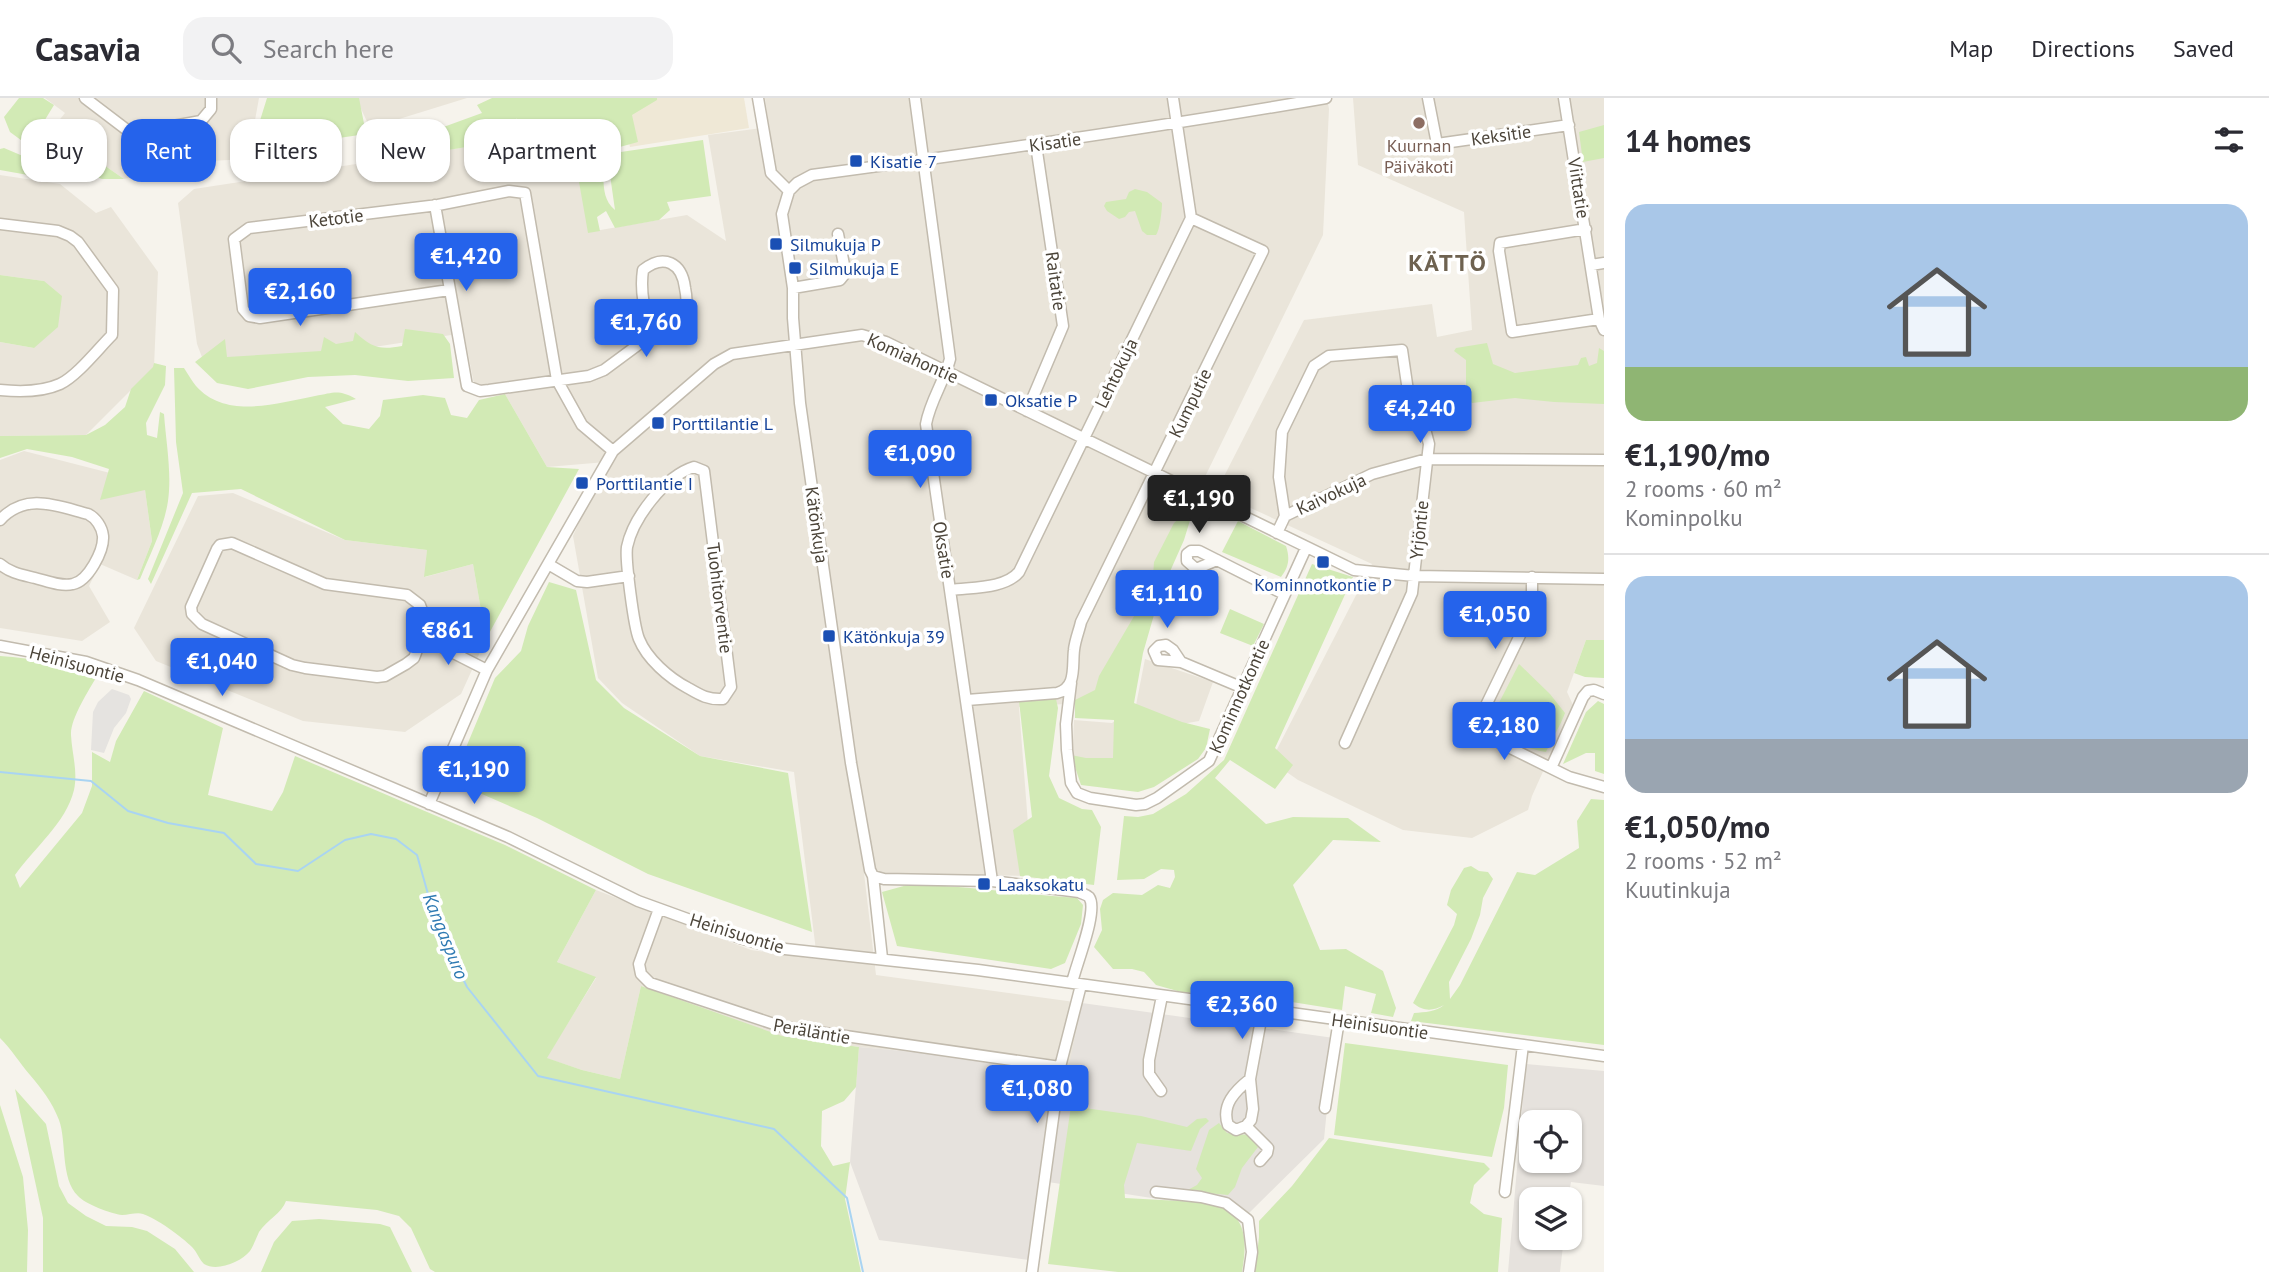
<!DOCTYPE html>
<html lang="en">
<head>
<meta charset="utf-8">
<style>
	body { margin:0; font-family:"PT Sans",sans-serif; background:#f2f2f3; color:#2b2b33; height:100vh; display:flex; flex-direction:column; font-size:26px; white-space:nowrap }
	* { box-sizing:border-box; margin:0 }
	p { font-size:23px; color:#7c7c81 }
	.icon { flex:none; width:38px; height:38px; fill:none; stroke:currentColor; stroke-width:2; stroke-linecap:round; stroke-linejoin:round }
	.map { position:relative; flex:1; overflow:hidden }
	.details { display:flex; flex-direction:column; background:#fff; width:665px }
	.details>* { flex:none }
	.top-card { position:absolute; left:21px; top:21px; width:665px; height:63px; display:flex; gap:14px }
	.tools { position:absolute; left:1519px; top:1012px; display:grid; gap:14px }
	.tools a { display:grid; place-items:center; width:63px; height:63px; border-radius:14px; background:#fff; box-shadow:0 2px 5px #0004; font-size:35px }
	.price { position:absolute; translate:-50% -60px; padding:0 16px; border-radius:7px; background:#2563eb; color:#fff; font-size:23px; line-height:46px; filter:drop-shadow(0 2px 4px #0008) }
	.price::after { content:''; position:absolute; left:50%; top:42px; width:21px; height:16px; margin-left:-10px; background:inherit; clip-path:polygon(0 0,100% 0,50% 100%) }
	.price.on { background:#222; color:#fff }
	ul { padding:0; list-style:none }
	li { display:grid; align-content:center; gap:14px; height:371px; padding:0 21px }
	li+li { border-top:2px solid #e1e1e2 }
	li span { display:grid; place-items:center; height:217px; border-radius:21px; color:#555 }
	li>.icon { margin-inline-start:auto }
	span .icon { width:126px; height:126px; fill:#fffc; stroke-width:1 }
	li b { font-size:30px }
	h2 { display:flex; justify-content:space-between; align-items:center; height:84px; padding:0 21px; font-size:30px }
	.tag { padding:0 24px; border-radius:21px; background:#fff; box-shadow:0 2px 5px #0004; font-size:24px; line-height:63px }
	.tag.on { background:#2563eb; color:#fff }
	header { display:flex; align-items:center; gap:42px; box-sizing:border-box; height:98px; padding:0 35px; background:#fff; border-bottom:2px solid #e1e1e2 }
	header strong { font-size:33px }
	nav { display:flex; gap:38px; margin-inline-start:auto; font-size:24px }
	.search { width:490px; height:63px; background:#f2f2f3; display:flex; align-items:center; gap:18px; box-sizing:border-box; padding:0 24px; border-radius:21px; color:#7c7c81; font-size:26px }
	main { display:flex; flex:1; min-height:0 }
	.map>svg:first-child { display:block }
</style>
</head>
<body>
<header>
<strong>Casavia</strong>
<div class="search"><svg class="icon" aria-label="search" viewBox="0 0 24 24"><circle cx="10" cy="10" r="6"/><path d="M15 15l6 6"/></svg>Search here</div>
<nav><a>Map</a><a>Directions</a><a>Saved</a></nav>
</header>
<main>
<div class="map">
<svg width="1604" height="1174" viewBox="0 0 1604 1174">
	<rect width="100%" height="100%" fill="#f6f3ec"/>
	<path fill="#eae5da" d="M45 0H259L248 61 209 63 124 81 52 31 65 15Z
		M356 0H467L370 30Z
		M765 0H1327L1329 11 1323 137 1095 604 1019 609 1032 778 864 775 876 877 1082 905 1070 968 859 949 775 937 641 888 620 981 582 972 546 960 596 880 557 864 596 792 751 852 817 861 794 674 700 658 622 605 598 580 573 438 606 364 547 369 505 296 474 286 464 235 208 275 197 246 178 105 194 91 570 33 589 134 687 117 726 143 708 37 769 29Z
		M1353 0H1604V542H1586L1567 594 1573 607 1532 698 1528 712 1472 740 1403 732 1298 682 1271 663 1372 466 1216 394 1304 222 1432 206 1437 239 1472 232 1464 114 1358 67Z
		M0 77 60 86 96 115 111 109 158 174 154 269 86 337 0 338V244L34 250 44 183 0 177Z
		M24 353 110 375 145 392 152 443 137 482 100 466 89 488 110 524 82 543 0 530V362Z
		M233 395 345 442 427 452 425 479 473 466 486 541 461 596 405 634 303 623 156 563 134 530 198 398Z
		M1145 561 1213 584 1199 623 1165 629 1115 663 1083 671 1072 668 1074 622 1112 625 1136 607Z"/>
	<path fill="#e6e2dd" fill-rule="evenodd" d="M1082 905 1334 940 1324 1041 1249 1115 1048 1084 1036 1163 879 1142 850 1064 859 949 1069 968Z
		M1526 966 1604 973V1088L1571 1084 1568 1101H1531V1139H1564L1560 1174H1508ZM1531 1024H1570V1062H1531Z"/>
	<path fill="#efe8d6" d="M619 0H744L749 30 630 49Z"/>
	<path fill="#d2eab5" d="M19 0H43L54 7 29 48 10 34 4 19Z
		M267 0H359L366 36 305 45 248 61Z
		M492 0H657V2L632 17 638 44 605 53 591 44C613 68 594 94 615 112L607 56 703 42 711 98 667 104 670 112 659 122 615 130 606 113 597 119 600 133 588 135 570 33 525 40 526 35 516 20 522 40 442 53 432 42 438 31 482 15 477 7Z
		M1604 27V60L1583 64 1579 34Z
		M52 31 124 81H102L59 65 41 53Z
		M4 50 37 64 56 82 0 72V51Z
		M1135 91 1147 94 1162 105C1162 112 1160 132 1156 137H1147L1142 133 1135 113 1129 114 1125 119 1119 121 1107 113 1104 108 1106 104 1126 101 1129 94Z
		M0 177 44 183 62 198 58 229 34 250 0 244Z
		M405 231 443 236 450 246 454 280 408 283 355 277 308 279 248 291 217 285 195 264 225 241 227 259 321 253 324 239 336 246 353 243 355 234C372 250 380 252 402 248Z
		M1487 245 1493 266 1515 275 1578 267 1581 260 1586 259 1589 268 1597 265 1599 250 1604 253V306L1554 304 1515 300 1472 305 1466 300V262L1454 253 1456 250Z
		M154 265 166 268 165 287 146 325 147 337 157 340 160 314 164 316C166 344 172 375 168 403 164 430 150 456 140 481L137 482 152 443 145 392 100 402 109 371 72 359 27 351 0 360V338L86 337 105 327 125 309 131 291 153 269Z
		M174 270H184C188 276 192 283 196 288 226 322 277 305 315 298 334 295 338 291 356 301L325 309 343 326 369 331 380 318 383 302 423 297 445 300 451 317 467 320 479 302 505 296 547 369 579 371 486 541 473 466 424 479 427 452 345 442 241 391 192 395 151 486 148 481 183 395 176 344Z
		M1195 406 1184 442 1160 496 1143 555 1134 605 1182 624 1210 631 1206 650 1198 661 1154 689 1138 694 1081 687 1071 657 1086 660H1113L1114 622 1075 620V602L1095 592 1099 578 1140 508 1153 478 1154 464 1174 425Z
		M1238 423 1286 448C1290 460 1289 469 1281 479L1222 454Z
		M1312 466 1353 479 1275 650 1293 667 1275 691 1230 662 1215 680 1266 726 1293 719 1348 720 1381 744 1333 742 1293 787 1320 852 1346 851 1383 873 1396 910 1393 919 1371 915 1376 896 1345 888 1342 912 1235 895 1236 889 1234 893 1199 889 1195 895 1181 894 1156 887 1144 874 1132 871H1113L1094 849 1102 832 1100 811 1103 802 1113 795 1142 797 1158 787 1170 790 1175 779 1174 772 1161 771 1144 781 1117 782 1124 718 1138 719 1153 716 1186 696 1224 662Z
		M549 484 576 492 596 582 624 610 700 658 788 675 812 834 648 776 537 720 452 683 495 580 521 553 528 528Z
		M1230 511 1264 526 1253 548 1220 535Z
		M1586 542H1604V580L1585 579 1574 575Z
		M0 558C34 560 65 568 97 578 89 592 70 621 71 637 72 656 78 673 74 692 66 725 34 750 15 777L20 790 82 715 92 688V654L110 664 116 643 144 593 223 630 208 697 272 713 283 694 295 658 505 747 596 792 557 864 596 879 547 960 582 972 620 981 641 888 782 938 859 949 856 989 844 1003 822 1013 821 1048 833 1068 850 1064 845 1101 861 1174H435L430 1171 411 1130 399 1118 377 1112 286 1103C282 1115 267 1122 259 1134 256 1140 254 1147 250 1153 241 1164 217 1174 204 1166 199 1161 197 1154 192 1149 182 1139 156 1120 143 1116 137 1114 129 1117 122 1117 112 1116 85 1106 78 1098 60 1080 67 1044 59 1022 52 1004 42 991 30 977 19 964 12 952 0 940Z
		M1519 566 1550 596 1565 615C1560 629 1552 640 1546 654 1525 650 1504 642 1487 628Z
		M1056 601 1058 610 1049 678 1059 700 1082 711 1092 712 1101 729 1094 787 1020 778 1013 732 1032 719 1019 603Z
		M1598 603 1604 606V676L1595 673V655H1586L1563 666 1586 614Z
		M1591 701 1604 702V947L1411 923 1414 915C1425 914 1436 914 1444 907 1433 913 1424 914 1413 905L1454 827 1457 816 1447 807 1451 792 1464 770 1471 768 1479 773 1488 774 1493 781 1483 800 1480 817 1471 841 1449 884 1450 901 1460 887 1517 774 1535 777 1579 750 1577 723Z
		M911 786C967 788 1021 796 1077 800L1083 807 1081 826 1065 865 1051 871 897 848 882 794Z
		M1345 945 1508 967 1504 1010 1492 1059 1334 1037Z
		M15 991 46 1026 59 1088 68 1105 86 1118 106 1128 132 1129 147 1133 175 1151 194 1174H43V1120Z
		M0 1007 23 1079 28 1132 27 1174H0Z
		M1071 1008 1141 1018 1187 1029 1197 1021 1206 1020 1209 1023 1200 1031 1191 1053 1137 1045 1124 1087 1125 1100 1216 1105C1248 1119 1247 1144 1242 1174H1118L1048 1166Z
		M1219 1025 1227 1035 1248 1037 1258 1049 1242 1070 1235 1089 1228 1097 1186 1093 1197 1087 1202 1080 1196 1071 1209 1032Z
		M1329 1040 1484 1065 1490 1071 1474 1087 1470 1105 1484 1116 1502 1120 1498 1174H1255L1259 1139V1123L1292 1088Z
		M319 1121 380 1126 390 1129 412 1174H261L274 1144 292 1123Z"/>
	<path fill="#e5e3e0" d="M112 591 129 597 131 601 126 615 114 630 104 655 91 652 93 614 98 604Z"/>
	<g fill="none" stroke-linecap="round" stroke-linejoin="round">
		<path stroke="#a9d4f2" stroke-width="2" d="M0 674 91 683 128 713 168 725 224 735 256 766 298 773 345 742 371 736 396 741 417 757 437 828 467 889 538 978 774 1031 847 1100 863 1174"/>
		<defs>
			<path id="minor" d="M85 0 127 32 140 34 201 23 211 11V0
				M758 0 771 75 789 93
				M915 0 950 261C944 284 930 303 926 326L992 783
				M1428 0 1437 46 1569 27
				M1564 0 1599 221 1604 232
				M435 107 467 288 480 293 489 292 589 278 604 272 654 235C644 218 640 192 643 172 664 155 682 165 685 190 686 195 687 202 686 206 683 218 663 228 654 235
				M0 126 58 133 70 138 78 144 113 192 112 237C98 251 77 278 60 286 42 294 19 294 0 292
				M1586 131 1500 145 1499 153 1512 234 1599 221
				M1591 167 1604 165
				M793 190 840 182 844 177 845 172 838 136
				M449 192 260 220 249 218 243 211 234 141 249 130 438 107 509 93 525 95 557 282 582 327 613 353
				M1027 313 1063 228 1036 47
				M694 369 704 373 731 589 723 601C708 602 700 597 688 590 669 580 647 561 639 541 634 529 625 462 627 449 633 420 665 378 694 369Z
				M1285 418 1279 379 1282 334 1314 268 1329 258 1402 252 1408 293 1425 331 1429 346 1412 495 1345 645
				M0 422C26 394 57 408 88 416 96 420 102 429 103 438 104 453 88 483 73 486 61 489 47 483 35 480 23 477 10 475 0 466
				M1277 435 1285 418 1372 376 1427 361 1604 362
				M232 445 325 486 407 497 420 507 424 518 422 539 414 560 406 566 385 578 377 579 305 570 292 567 202 526 192 516 191 509 217 451 220 447Z
				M1217 462 1196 471 1187 463V456L1191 453H1199L1284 496
				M548 466 577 483 587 484 629 478
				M1532 479V506L1523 531 1475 630 1484 637 1569 679 1604 689
				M951 492C971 489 1005 491 1019 474L1191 120 1173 0
				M422 539 487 572
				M0 548 86 564 138 582 508 739 638 803 740 840 776 850 978 872 1604 958
				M1181 564 1158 562 1154 553 1159 548 1166 547 1173 552 1181 564 1243 590
				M1071 585 1066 626 1067 652 1071 685 1077 695 1090 700 1136 707 1145 706 1157 700 1209 663 1306 450
				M967 602 1057 595C1077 590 1072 568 1074 552 1075 542 1079 533 1081 524L1263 153 1191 120
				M1551 670 1583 599 1588 593 1594 592 1604 596
				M429 706 487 572 613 353 714 266 732 256 862 237 886 244 1354 472 1414 478 1604 481
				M873 778 884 781 992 783 1079 794C1083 796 1087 797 1089 799 1099 812 1075 869 1072 885
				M659 811 639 866 641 876 650 885 783 929 1060 969
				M882 860 873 778 870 772 851 665 800 305 793 220V190L782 116 789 93 797 85 812 77C984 54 1155 30 1326 0
				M1250 981C1235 993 1221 1007 1228 1027L1236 1032 1246 1028 1251 1022 1253 1011 1250 981 1263 911
				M1161 993 1149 976V962L1162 898
				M1325 1010 1339 922
				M1246 1028 1268 1050 1267 1055 1260 1063
				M1156 1094 1201 1099 1226 1105 1248 1122 1252 1154 1249 1174
				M1505 1094 1523 947
				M1032 1174 1060 969 1081 887"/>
		</defs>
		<use href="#minor" stroke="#c2bbae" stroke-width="13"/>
		<use href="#minor" stroke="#fff" stroke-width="10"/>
	</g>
	<circle fill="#8d6e63" stroke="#fff" stroke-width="2.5" cx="1419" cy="25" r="7"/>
	<g fill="#1a4fb4" stroke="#fff" stroke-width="2.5">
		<rect x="849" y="56" width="14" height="14" rx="3.5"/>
		<rect x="769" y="139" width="14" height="14" rx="3.5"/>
		<rect x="788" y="163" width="14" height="14" rx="3.5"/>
		<rect x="984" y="295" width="14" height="14" rx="3.5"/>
		<rect x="651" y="318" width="14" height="14" rx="3.5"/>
		<rect x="575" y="378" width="14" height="14" rx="3.5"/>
		<rect x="1316" y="457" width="14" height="14" rx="3.5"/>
		<rect x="822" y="531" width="14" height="14" rx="3.5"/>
		<rect x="977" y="779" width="14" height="14" rx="3.5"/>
	</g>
	<g text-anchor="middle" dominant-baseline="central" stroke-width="7" stroke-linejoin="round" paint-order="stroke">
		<g font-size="18" fill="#4b4439" stroke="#fff">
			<text transform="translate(1501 37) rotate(-8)">Keksitie</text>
			<text transform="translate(1055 44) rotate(-8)">Kisatie</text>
			<text transform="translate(1579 90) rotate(81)">Viittatie</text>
			<text transform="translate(336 120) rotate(-7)">Ketotie</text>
			<text transform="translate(1056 183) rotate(82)">Raitatie</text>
			<text transform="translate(913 260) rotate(24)">Komiahontie</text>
			<text transform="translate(1116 275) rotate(-64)">Lehtokuja</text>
			<text transform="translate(1190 305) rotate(-64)">Kumputie</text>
			<text transform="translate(1331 396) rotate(-25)">Kaivokuja</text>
			<text transform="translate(817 427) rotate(82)">Kätönkuja</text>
			<text transform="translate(1419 432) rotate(-84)">Yrjöntie</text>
			<text transform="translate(944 452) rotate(81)">Oksatie</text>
			<text transform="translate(720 500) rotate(83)">Tuohitorventie</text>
			<text transform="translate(77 566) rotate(15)">Heinisuontie</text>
			<text transform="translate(1239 598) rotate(-66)">Kominnotkontie</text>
			<text transform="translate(737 835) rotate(17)">Heinisuontie</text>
			<text transform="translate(1380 928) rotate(8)">Heinisuontie</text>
			<text transform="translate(812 933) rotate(10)">Peräläntie</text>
		</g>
		<g font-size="18" fill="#785e54" stroke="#fff">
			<text x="1419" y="47">Kuurnan<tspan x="1419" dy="21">Päiväkoti</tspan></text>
		</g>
		<g font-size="18" fill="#164399" stroke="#fff" text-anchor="start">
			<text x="870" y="63">Kisatie 7</text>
			<text x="790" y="146">Silmukuja P</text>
			<text x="809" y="170">Silmukuja E</text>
			<text x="1005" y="302">Oksatie P</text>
			<text x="672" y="325">Porttilantie L</text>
			<text x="596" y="385">Porttilantie I</text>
			<text x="1323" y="486" text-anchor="middle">Kominnotkontie P</text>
			<text x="843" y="538">Kätönkuja 39</text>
			<text x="998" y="786">Laaksokatu</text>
		</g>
		<g font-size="19" font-style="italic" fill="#2e7ab2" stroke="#fff">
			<text transform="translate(446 838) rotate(68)">Kangaspuro</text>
		</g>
		<g font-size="24" font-weight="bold" letter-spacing="2" fill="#6e6250" stroke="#fff">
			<text x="1448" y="164">KÄTTÖ</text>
		</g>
	</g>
</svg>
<div class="tools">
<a><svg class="icon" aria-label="locate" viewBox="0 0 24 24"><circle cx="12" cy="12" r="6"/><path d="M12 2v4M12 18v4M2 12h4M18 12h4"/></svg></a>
<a><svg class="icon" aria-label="layers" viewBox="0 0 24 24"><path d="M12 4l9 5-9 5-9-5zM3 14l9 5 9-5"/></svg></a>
</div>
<b class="price" style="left:466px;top:195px">€1,420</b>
<b class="price" style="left:300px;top:230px">€2,160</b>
<b class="price" style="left:646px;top:261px">€1,760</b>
<b class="price" style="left:1420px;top:347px">€4,240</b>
<b class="price" style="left:920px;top:392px">€1,090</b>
<b class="price on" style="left:1199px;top:437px">€1,190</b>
<b class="price" style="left:1167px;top:532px">€1,110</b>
<b class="price" style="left:1495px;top:553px">€1,050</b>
<b class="price" style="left:448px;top:569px">€861</b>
<b class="price" style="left:222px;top:600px">€1,040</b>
<b class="price" style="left:1504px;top:664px">€2,180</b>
<b class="price" style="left:474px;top:708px">€1,190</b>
<b class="price" style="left:1242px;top:943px">€2,360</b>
<b class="price" style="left:1037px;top:1027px">€1,080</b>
<div class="top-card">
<a class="tag">Buy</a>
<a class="tag on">Rent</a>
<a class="tag">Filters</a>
<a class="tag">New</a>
<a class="tag">Apartment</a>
</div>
</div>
<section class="details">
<h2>14 homes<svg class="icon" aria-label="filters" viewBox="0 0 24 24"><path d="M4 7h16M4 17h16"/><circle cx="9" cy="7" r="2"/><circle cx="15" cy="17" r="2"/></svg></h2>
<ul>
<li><span style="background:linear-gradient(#a9c7e8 75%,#8fb573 0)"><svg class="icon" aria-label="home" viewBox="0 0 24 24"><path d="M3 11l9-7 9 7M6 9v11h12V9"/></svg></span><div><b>€1,190/mo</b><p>2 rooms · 60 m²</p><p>Kominpolku</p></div></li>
<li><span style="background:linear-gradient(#a9c7e8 75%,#9aa5b1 0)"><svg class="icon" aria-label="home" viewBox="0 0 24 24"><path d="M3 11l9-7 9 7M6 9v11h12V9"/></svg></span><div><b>€1,050/mo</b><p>2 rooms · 52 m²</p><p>Kuutinkuja</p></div></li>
</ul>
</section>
</main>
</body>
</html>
